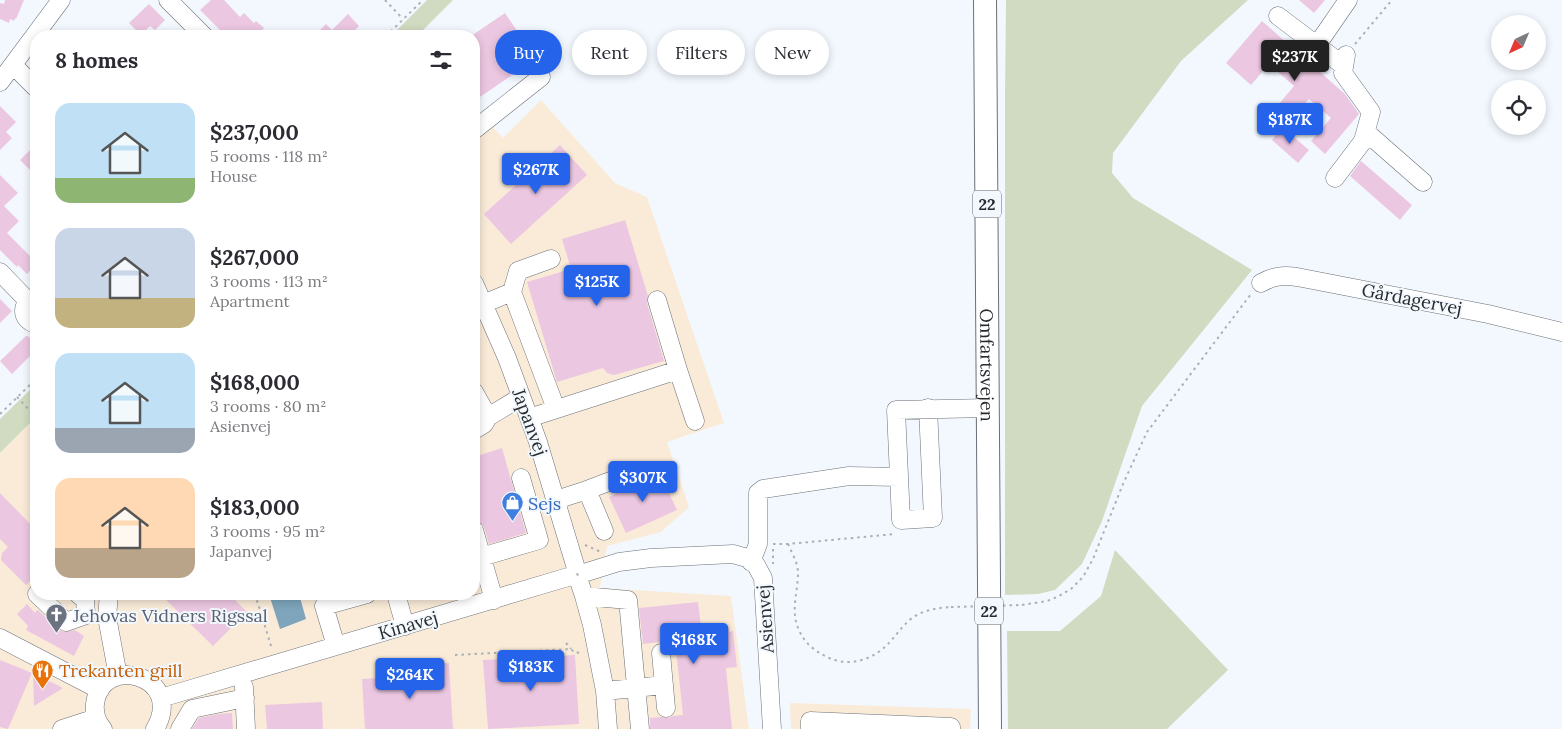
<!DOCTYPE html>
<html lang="en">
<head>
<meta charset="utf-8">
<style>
	body { margin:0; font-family:Lora,serif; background:#f2f2f3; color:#2b2b33; height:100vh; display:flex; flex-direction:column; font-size:19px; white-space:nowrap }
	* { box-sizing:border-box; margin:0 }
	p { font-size:16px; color:#7c7c81 }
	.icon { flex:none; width:28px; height:28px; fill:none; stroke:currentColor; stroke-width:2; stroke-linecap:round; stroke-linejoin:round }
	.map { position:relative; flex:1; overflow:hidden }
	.details { position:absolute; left:30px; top:30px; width:450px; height:570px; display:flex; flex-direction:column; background:#fff; border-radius:20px; box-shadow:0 2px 8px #0003 }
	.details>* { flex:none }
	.banner { position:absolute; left:495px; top:30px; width:475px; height:45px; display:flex; gap:10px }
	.needle { width:32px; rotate:224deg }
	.tools { position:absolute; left:1491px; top:15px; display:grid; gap:10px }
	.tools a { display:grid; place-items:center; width:55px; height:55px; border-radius:50%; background:#fff; box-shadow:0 2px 8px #0003; font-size:25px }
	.price { position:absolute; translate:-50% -42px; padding:0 11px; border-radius:5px; background:#2563eb; color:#fff; font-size:16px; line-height:32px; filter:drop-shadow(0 1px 2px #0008) }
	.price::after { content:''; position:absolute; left:50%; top:30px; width:15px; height:11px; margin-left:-8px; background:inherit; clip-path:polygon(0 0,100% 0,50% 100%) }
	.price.current { background:#222; color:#fff }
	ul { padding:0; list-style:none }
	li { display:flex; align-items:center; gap:15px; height:125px; padding:0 25px }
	li span { display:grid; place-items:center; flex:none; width:140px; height:100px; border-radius:15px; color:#555 }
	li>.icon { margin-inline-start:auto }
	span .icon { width:60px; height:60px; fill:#fffc; stroke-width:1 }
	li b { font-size:21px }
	h2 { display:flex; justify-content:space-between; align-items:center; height:60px; padding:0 25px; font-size:21px }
	.chip { padding:0 18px; border-radius:22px; background:#fff; box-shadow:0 2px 8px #0003; font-size:18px; line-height:45px }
	.chip.current { background:#2563eb; color:#fff }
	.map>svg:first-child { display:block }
</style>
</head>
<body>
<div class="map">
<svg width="1562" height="729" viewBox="0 0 1562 729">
	<rect width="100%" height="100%" fill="#f2f8fe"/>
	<path fill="#faebd8" d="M541 100 615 183 647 197 724 423 667 442 689 507 661 532 607 546 600 588 731 596 749 729H0V453L36 417V594H474V107L503 138Z
		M790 703 971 709 970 729H791Z"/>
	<path fill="#d1dbc1" d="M427 0H453L417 36H391Z
		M1006 0H1248L1181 61 1113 153 1112 173 1133 198 1252 270 1142 406 1102 521 1082 564 1055 590 1038 594 1005 595V97Z
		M36 384V417L0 453V419Z
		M1115 550 1228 670 1167 729H1008L1007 631H1060L1101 596Z"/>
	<path fill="#7ea5bb" d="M269 594H299L306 619 280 629Z"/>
	<path fill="#ecc7e1" d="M5 0H24L16 19 15 18 14 21 10 19 9 23 0 19V3L4 4Z
		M211 0H224L240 17 244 13 254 23 256 21 264 28 256 36H226L200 10Z
		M1299 0H1325L1314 13Z
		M149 4 165 20 155 30 150 26 141 35 129 23Z
		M505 13 536 59 474 101V34Z
		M348 14 359 26 349 36H314L326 24 332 30Z
		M1262 21 1345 94 1359 114 1325 154 1311 141 1331 118 1309 99 1288 122 1274 110 1294 86 1269 64 1251 85 1226 63Z
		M0 106 16 122 6 132 12 138 0 150Z
		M1282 127 1309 150 1298 163 1272 140Z
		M36 144V167L31 171 20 160Z
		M560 145 587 175 511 244 484 214Z
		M1361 161 1412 205 1400 220 1350 176Z
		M0 175 18 193 4 206 19 221 7 233 36 262V264L27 274 18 265 17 267 0 250Z
		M625 220 648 296 647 303 664 361 614 375 607 373 603 368 557 382 527 282 571 269 562 239Z
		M0 299 12 311 0 323Z
		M26 336H28L36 345V350L12 374 0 361Z
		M502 448 526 533 489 544 484 527 479 521 474 503V457Z
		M660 473 677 510 626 533 609 497Z
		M0 493 36 530V575L26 585 1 560 2 553 8 547 0 539Z
		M160 594H229L247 612 213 646Z
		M698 602 701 627 722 624V626H728L729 632 733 631 737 667 726 668 732 729H650V718L661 717 667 718 673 716 683 715 675 640 643 644 639 608Z
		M27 604 35 613 37 610 39 611 59 630 64 632 75 630 84 636 74 656 26 630 28 626 17 614Z
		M575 655 579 724 488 729 483 660Z
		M0 660 32 673 8 729 0 727Z
		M449 663 453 729H365L362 679 406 676V666Z
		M33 673 63 688 34 706Z
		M322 702 323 729H267L265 705Z
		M232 713 233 729H192L199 718 219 714Z"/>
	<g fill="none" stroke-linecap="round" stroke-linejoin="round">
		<defs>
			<path id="minor" d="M168 0 204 36
				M1278 16 1344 66
				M1317 45 1348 0
				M13 65 36 88
				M0 82 61 0
				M474 130 541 77
				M1366 132 1423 182
				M1335 178 1363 141 1371 112 1343 73 1346 55
				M0 272 28 301
				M474 283 507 358 538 442 575 565
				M1261 283C1273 276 1283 275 1297 277L1488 314 1562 332
				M512 292 518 271 551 259
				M36 298C20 302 20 320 36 324
				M657 300 678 370
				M483 304 512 292 556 409
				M474 392 488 417 521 397
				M928 408 933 518 901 520 896 410 988 408
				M529 418 678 370 695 421
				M474 430 484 424 488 417
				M587 490 616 479
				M556 500 587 490 604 531
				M474 530 494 600
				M481 557 539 540 521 478
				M751 562 758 544V493L763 489 849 476 899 477
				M587 572 619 562 651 558 733 554 747 558 756 565 763 578 772 729
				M580 584 584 596 592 625 605 691 608 729
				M37 594 66 622 86 615 85 600 78 594
				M109 594 107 617 118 676
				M396 594 405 626
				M584 596 628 600 640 729
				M0 638 100 690
				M336 646 324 606 367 594
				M661 653 666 708
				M244 687 246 729
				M605 691 664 685
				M161 698 568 577
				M62 729 96 718
				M103 729C97 722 94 713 95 704 101 653 186 675 155 729
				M180 729 192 709 245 698
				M810 729V721L951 727V729"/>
			<g id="major">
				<path id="s1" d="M985 0 990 729"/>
			</g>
		</defs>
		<use href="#minor" stroke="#6a7077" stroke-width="19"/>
		<use href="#major" stroke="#6a7077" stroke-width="24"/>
		<path stroke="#abb0b5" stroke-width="2" stroke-dasharray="2.5 4" stroke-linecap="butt" d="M385 0 403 19
			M386 36 423 0
			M1355 44 1392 0
			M17 397 36 417
			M0 414 36 379
			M773 544H788L895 534
			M788 544C792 553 798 563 798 573 798 592 790 612 799 630 804 643 816 652 829 658 850 667 872 660 888 644 897 635 905 621 917 615 928 609 939 608 951 607
			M585 545 601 552
			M773 549V564
			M255 594 272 649
			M1022 605 1047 601 1057 597 1071 589 1083 577 1093 559 1123 484 1147 432 1251 294
			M566 643 571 649
			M455 655 571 649 575 653 582 652"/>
		<use href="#minor" stroke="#fff" stroke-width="18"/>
		<use href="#major" stroke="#fff" stroke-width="22"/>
		<path stroke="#abb0b5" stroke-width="2" stroke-dasharray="2.5 4" stroke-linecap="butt" d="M951 607 1022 605"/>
	</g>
	<defs>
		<symbol id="shop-pin" viewBox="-11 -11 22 30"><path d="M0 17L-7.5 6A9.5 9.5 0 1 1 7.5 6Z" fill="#3f7fe0" stroke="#f2f8fe"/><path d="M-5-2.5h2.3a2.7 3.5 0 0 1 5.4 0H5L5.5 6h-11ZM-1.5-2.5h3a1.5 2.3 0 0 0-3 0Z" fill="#fff"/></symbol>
		<symbol id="church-pin" viewBox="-11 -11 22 30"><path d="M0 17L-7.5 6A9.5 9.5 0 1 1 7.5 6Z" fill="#6b7280" stroke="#f2f8fe"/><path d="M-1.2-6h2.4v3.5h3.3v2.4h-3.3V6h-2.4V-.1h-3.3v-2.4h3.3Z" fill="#fff"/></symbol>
		<symbol id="restaurant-pin" viewBox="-11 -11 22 30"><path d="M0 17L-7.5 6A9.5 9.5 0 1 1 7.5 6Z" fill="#e8710a" stroke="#f2f8fe"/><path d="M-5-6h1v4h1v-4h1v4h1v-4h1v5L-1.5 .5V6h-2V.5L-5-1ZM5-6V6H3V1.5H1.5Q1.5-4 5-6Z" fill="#fff"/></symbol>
	</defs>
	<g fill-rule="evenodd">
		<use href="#shop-pin" x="500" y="490" width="25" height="34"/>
		<use href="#church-pin" x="44" y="602" width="25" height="34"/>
		<use href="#restaurant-pin" x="30" y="658" width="25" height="34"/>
	</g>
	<g text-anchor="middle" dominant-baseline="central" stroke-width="4" stroke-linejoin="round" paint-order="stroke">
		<g fill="#f2f8fe" stroke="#65686c" stroke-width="1">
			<rect x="973" y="190.5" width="28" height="27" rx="4"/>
			<rect x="975" y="597.5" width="28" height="27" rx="4"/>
		</g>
		<g font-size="16" font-weight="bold" fill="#282b2e">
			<text x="987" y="204">22</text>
			<text x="989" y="611">22</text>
		</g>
		<g font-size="18" fill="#282b2e" stroke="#f2f8fe">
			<text transform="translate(1412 299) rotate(11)">Gårdagervej</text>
			<text stroke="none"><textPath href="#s1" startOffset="365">Omfartsvejen</textPath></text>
			<text transform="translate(530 422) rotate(70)">Japanvej</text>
			<text transform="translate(765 619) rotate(-94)">Asienvej</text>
			<text transform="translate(408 625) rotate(-16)">Kinavej</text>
		</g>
		<g font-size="18" fill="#366cbe" stroke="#f2f8fe" text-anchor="start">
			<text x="528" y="503">Sejs</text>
		</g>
		<g font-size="18" fill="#5b616d" stroke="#f2f8fe" text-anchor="start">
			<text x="73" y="615">Jehovas Vidners Rigssal</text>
		</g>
		<g font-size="18" fill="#c56008" stroke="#f2f8fe" text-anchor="start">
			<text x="59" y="670">Trekanten grill</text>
		</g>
	</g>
</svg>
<div class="tools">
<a><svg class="needle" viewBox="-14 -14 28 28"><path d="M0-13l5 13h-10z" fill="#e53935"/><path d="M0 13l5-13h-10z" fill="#7c7c81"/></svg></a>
<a><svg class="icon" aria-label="locate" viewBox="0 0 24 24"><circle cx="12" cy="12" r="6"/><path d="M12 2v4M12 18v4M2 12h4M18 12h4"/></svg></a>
</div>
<b class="price current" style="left:1295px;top:82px">$237K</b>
<b class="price" style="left:1290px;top:145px">$187K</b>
<b class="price" style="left:536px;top:195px">$267K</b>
<b class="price" style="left:597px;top:307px">$125K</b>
<b class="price" style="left:643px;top:503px">$307K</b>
<b class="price" style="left:694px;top:665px">$168K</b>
<b class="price" style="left:531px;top:692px">$183K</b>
<b class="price" style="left:410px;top:700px">$264K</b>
<div class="banner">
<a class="chip current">Buy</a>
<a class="chip">Rent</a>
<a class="chip">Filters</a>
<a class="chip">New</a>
</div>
<section class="details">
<h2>8 homes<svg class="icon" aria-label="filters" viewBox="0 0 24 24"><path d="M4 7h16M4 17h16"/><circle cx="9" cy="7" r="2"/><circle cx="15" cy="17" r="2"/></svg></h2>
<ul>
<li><span style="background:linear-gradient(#bfe0f5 75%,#8fb573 0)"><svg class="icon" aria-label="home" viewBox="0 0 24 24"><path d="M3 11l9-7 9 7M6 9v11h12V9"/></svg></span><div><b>$237,000</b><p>5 rooms · 118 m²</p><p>House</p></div></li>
<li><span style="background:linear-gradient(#c9d6e8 70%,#c2b280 0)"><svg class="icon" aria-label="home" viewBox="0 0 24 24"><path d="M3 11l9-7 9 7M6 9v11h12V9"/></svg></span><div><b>$267,000</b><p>3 rooms · 113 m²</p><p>Apartment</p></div></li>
<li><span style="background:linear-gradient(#bfe0f5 75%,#9aa5b1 0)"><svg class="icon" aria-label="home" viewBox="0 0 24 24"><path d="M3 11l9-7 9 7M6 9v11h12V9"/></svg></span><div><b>$168,000</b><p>3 rooms · 80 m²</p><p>Asienvej</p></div></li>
<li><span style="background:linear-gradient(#ffd9b3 70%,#b9a48a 0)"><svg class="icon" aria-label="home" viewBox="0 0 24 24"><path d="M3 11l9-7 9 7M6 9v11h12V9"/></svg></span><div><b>$183,000</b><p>3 rooms · 95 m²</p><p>Japanvej</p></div></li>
</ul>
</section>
</div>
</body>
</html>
